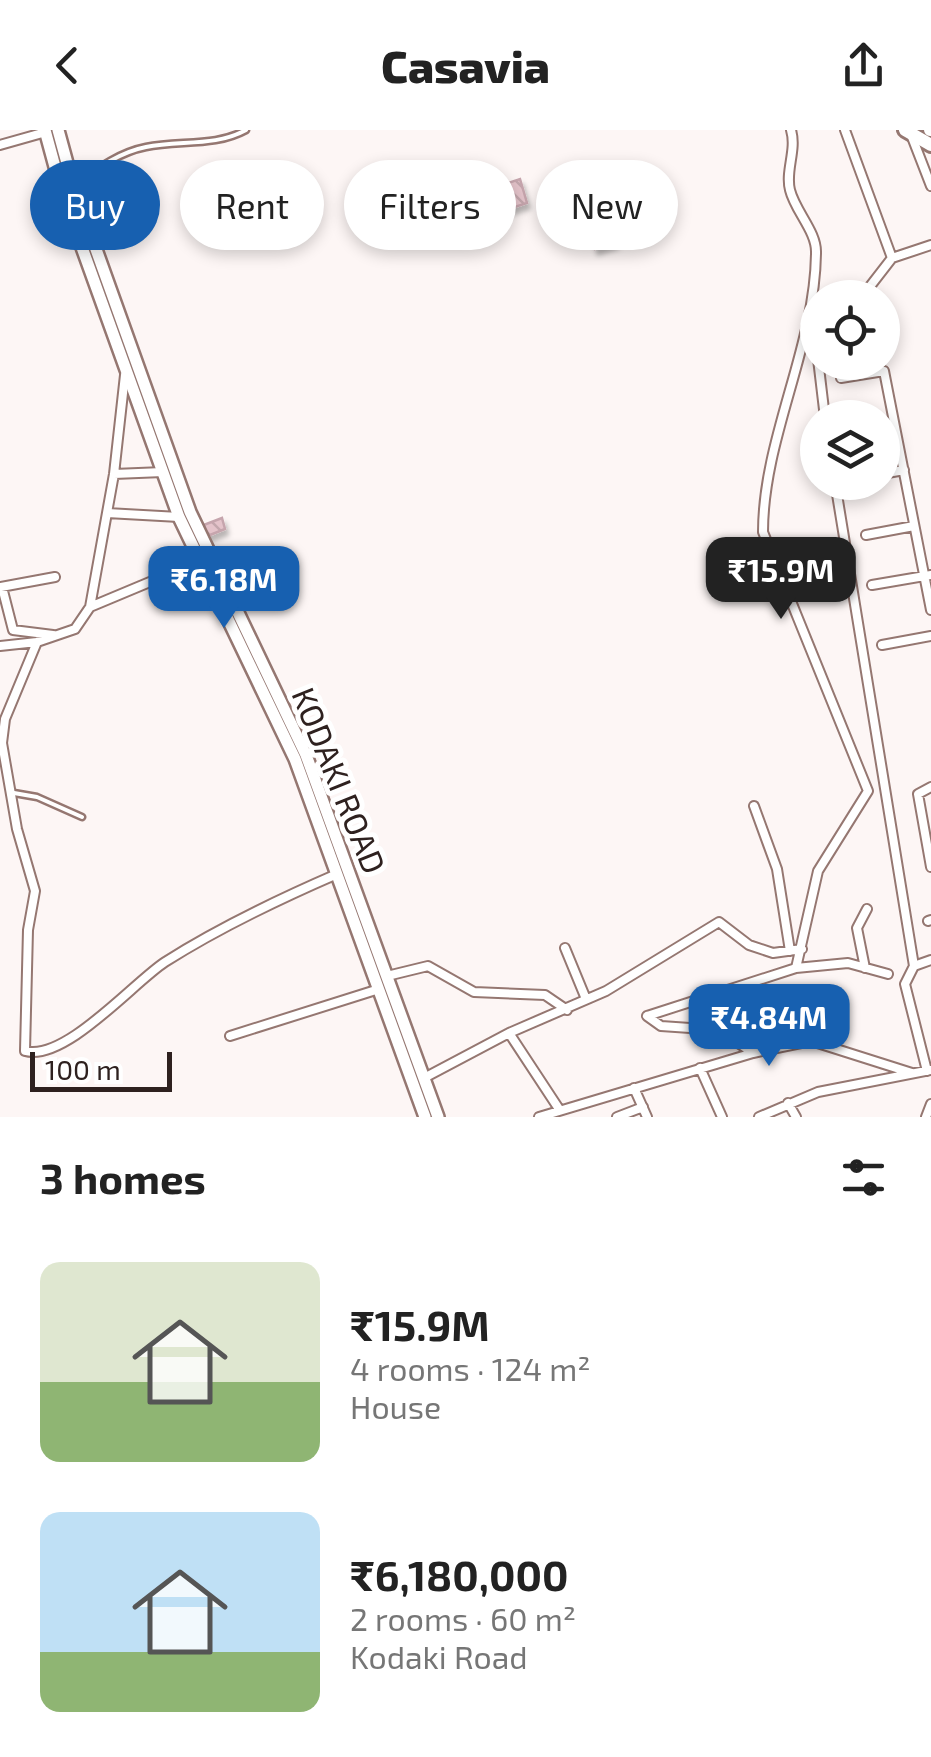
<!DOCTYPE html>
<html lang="en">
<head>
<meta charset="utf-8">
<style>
	body { margin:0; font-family:"Exo 2",sans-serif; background:#f2f2f2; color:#222; height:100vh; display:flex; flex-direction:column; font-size:38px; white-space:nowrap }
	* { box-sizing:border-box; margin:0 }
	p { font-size:32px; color:#767676 }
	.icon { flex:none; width:55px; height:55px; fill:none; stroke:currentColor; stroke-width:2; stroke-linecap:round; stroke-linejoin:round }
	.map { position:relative; height:987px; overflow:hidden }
	.drawer { display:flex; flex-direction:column; background:#fff; flex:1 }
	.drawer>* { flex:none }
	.hud { position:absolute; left:30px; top:30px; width:872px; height:90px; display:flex; gap:20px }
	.buttons { position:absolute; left:800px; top:150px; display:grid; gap:20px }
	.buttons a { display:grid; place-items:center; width:100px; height:100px; border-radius:50%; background:#fff; box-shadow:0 5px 15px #0003; font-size:50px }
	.scale { position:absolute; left:30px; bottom:25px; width:142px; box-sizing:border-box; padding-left:10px; border:5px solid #2e211f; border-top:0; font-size:28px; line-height:35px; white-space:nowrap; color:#2e211f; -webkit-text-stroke:8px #fff; paint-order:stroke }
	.price { position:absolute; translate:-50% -85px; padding:0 22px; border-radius:20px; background:#1760b0; color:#fff; font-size:32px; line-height:65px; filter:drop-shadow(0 2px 5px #0008) }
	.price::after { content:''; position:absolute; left:50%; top:60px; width:30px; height:22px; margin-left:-15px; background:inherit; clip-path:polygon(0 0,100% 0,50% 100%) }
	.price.active { background:#222; color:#fff }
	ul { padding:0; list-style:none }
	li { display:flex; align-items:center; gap:30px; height:250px; padding:0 40px }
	li span { display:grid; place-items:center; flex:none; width:280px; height:200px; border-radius:20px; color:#555 }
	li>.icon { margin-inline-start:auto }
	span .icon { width:120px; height:120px; fill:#fffc; stroke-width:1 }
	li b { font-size:42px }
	h2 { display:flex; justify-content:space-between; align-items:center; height:120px; padding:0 40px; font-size:42px }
	.pill { padding:0 35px; border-radius:45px; background:#fff; box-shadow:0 5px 15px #0003; font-size:35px; line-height:90px }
	.pill.active { background:#1760b0; color:#fff }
	header { display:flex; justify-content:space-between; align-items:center; height:130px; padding:0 40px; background:#fff; font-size:45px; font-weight:800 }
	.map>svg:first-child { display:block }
</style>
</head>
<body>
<header><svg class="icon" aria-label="back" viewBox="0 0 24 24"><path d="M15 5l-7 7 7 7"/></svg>Casavia<svg class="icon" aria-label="share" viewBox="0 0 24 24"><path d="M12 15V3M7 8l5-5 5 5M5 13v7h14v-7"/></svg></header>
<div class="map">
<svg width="931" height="987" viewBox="0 0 931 987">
	<defs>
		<pattern id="building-back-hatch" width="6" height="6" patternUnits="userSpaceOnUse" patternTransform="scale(2.5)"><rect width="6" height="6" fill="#e4c3ca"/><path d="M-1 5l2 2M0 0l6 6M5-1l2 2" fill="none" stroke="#c4a7ad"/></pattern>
		<filter id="shadow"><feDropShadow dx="3" dy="5.5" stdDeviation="2.5" flood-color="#0004"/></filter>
	</defs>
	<rect width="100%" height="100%" fill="#fdf6f5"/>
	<path fill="url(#building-back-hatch)" stroke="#c6a5ad" stroke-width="2.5" filter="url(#shadow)" d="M520 49 527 73 506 80 499 56Z
		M606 70 615 113 595 119 589 96 581 98 576 79Z
		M222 388 225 399 205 407 201 396Z"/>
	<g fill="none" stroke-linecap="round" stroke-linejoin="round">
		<defs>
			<path id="service" d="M77 53C98 38 120 22 146 17 180 10 215 17 246 0
				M14 663 37 667 82 687"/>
			<path id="minor" d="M845 0 892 128 861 168
				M912 7 931 56
				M0 15 46 2
				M892 128 931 115
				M818 229 825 288
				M841 248 884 241 931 480
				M114 344 163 342
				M882 344 904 340
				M835 352 914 836
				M107 383 179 387
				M866 405 914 396
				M872 455 931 445
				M1 457 55 447
				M2 457 13 500 53 505
				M90 477 114 344 125 245
				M37 512 5 589 2 613 17 699 35 761 28 800 25 921C65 932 134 852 165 832 220 797 277 770 337 744
				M882 515 931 506
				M0 516 37 512 75 499 90 477 200 431
				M931 657 918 664 931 737
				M754 676 777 739 790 821
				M928 791 931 790
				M565 818 586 869
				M796 838 848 833 888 844
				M865 838 857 798 867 779
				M387 846 428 836 474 862 545 865 567 880
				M647 886 796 838 818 741 868 661 763 402C763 308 815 218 816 123 817 102 795 81 790 60 785 41 797 20 791 0
				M647 886 661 896 719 900 753 923 811 911 912 943
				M509 903 559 979
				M230 906 379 859
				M700 938 722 987
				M927 941 905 854 914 836 931 830
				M424 948 509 903 606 861 719 792 749 815 773 823 802 819
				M634 958 647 987
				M788 973 796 987
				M539 987 753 923
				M617 987 643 977
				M759 987 818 962 931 940
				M926 987 931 974"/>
			<path id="secondary" d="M45 0 61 59 179 387 295 629 425 987
				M58 0 73 55 190 382 306 625 438 987"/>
			<path id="primary" d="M905 0 931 15
				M930 0H931"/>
		</defs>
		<use href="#service" stroke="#957771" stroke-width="9"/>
		<use href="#minor" stroke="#957771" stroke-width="12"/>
		<use href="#secondary" stroke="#957771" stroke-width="16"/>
		<use href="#primary" stroke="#957771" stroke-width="18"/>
		<use href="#service" stroke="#fff" stroke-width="4"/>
		<use href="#minor" stroke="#fff" stroke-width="8"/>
		<use href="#secondary" stroke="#fff" stroke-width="11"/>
		<use href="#primary" stroke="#fff" stroke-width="12"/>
	</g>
	<g text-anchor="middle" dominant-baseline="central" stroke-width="10" stroke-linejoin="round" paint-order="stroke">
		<g font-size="32" fill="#2e211f" stroke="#fff">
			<text transform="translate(340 650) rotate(68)">KODAKI ROAD</text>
		</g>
	</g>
</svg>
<div class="buttons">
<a><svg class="icon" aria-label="locate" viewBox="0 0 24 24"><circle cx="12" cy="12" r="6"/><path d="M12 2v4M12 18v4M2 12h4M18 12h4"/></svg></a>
<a><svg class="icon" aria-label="layers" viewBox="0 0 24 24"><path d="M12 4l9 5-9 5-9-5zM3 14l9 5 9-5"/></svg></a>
</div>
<div class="scale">100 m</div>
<b class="price active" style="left:781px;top:492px">₹15.9M</b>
<b class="price" style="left:224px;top:501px">₹6.18M</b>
<b class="price" style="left:769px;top:939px">₹4.84M</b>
<div class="hud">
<a class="pill active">Buy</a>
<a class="pill">Rent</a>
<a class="pill">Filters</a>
<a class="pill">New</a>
</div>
</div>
<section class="drawer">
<h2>3 homes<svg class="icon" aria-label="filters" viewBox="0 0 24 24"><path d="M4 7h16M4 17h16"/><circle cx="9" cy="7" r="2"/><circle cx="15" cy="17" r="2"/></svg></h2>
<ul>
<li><span style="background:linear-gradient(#dfe7d0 60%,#8fb573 0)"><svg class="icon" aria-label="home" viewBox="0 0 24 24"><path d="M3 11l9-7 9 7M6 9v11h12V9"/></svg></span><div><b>₹15.9M</b><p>4 rooms · 124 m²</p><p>House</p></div></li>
<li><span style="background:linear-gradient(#bfe0f5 70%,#8fb573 0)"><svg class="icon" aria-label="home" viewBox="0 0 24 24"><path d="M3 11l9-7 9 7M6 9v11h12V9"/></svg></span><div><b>₹6,180,000</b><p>2 rooms · 60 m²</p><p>Kodaki Road</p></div></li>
</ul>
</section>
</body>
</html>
